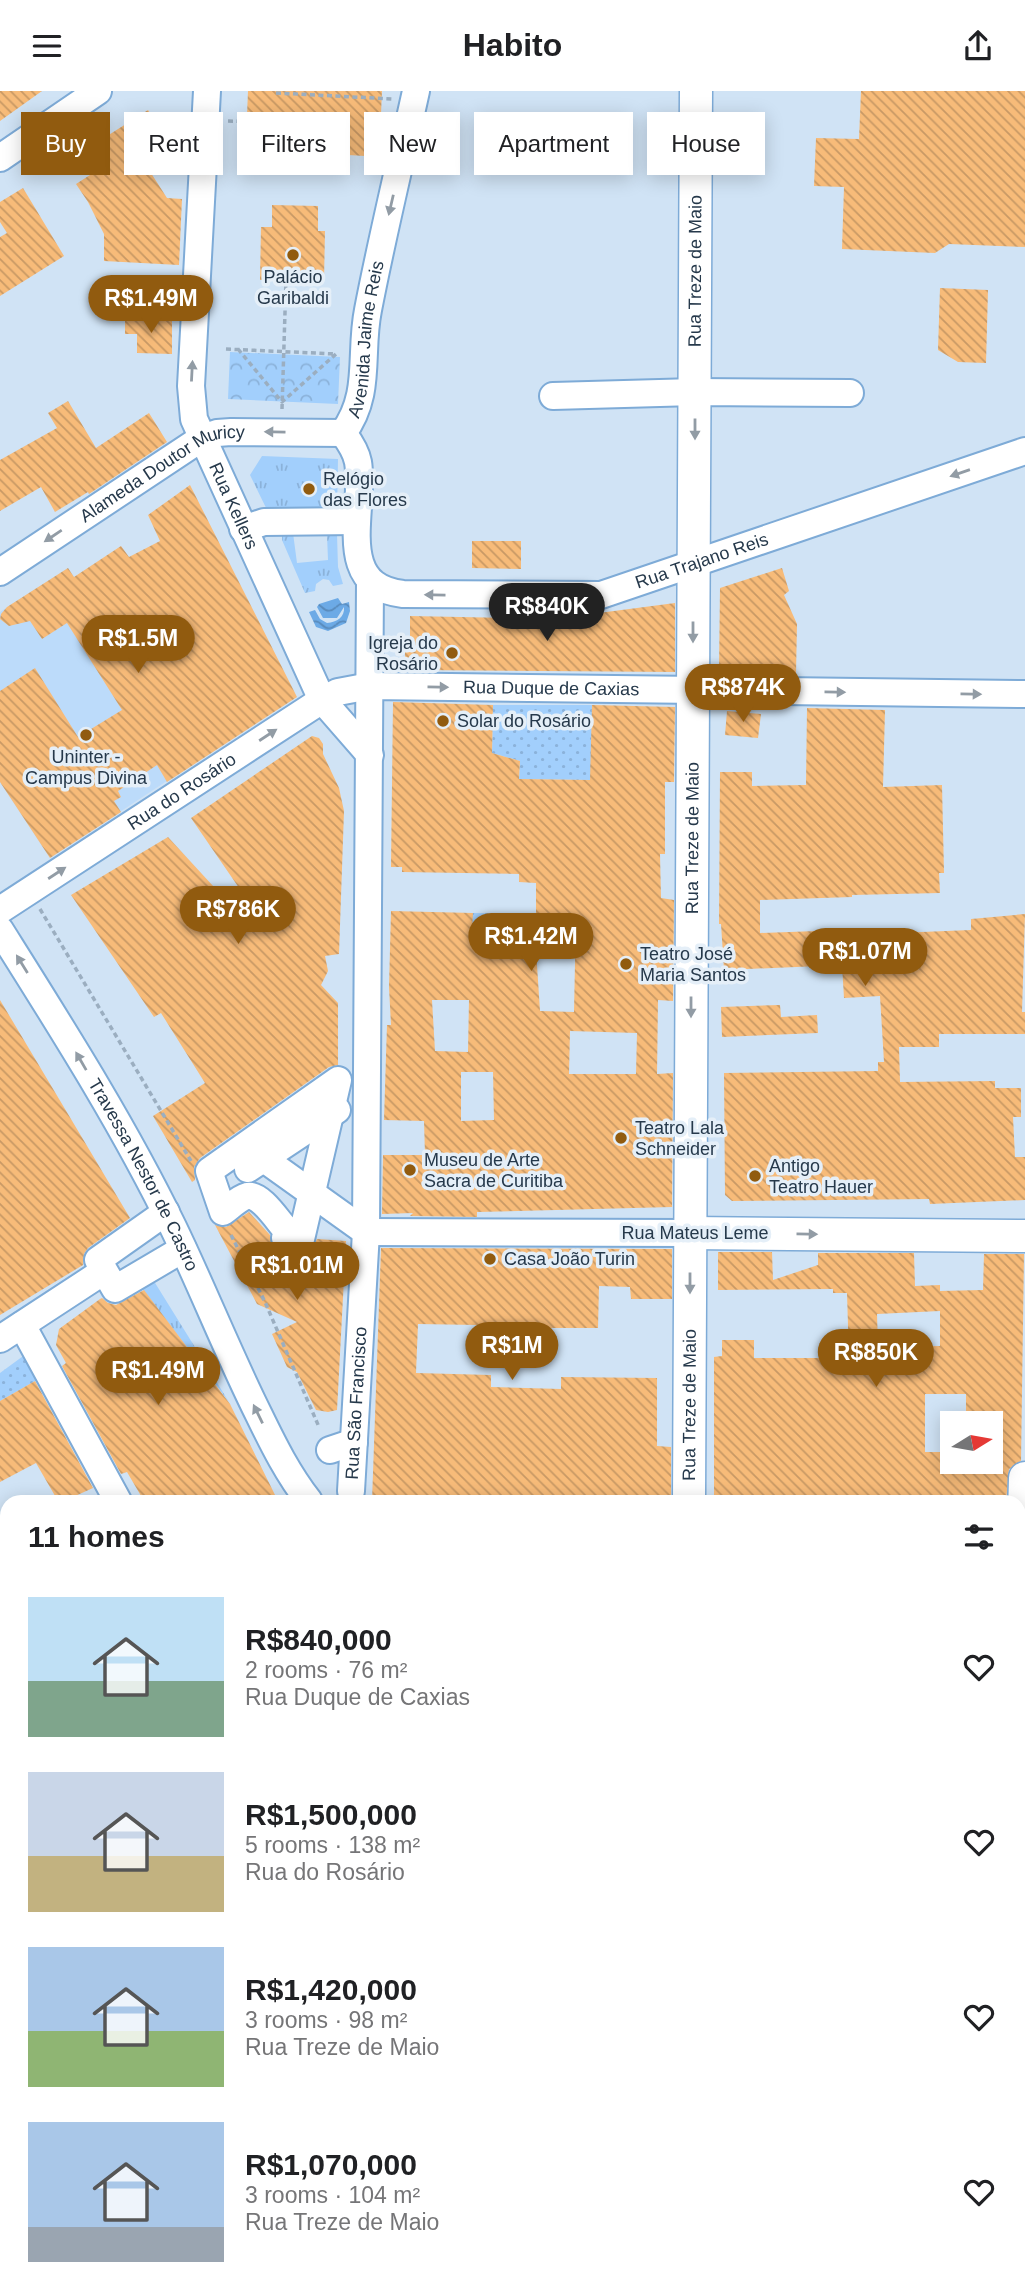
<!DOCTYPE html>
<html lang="en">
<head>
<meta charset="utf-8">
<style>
	body { margin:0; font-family:Arial,sans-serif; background:#f2f2f2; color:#202124; height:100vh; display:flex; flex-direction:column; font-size:26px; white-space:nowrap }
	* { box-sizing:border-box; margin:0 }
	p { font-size:23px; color:#757577 }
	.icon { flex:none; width:38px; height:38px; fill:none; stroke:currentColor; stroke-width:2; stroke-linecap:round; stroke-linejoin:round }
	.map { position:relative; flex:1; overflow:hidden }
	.details { position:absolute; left:0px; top:1404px; width:1026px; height:800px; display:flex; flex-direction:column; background:#fff; border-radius:21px 21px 0 0; box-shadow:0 4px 18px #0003 }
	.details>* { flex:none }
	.top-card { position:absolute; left:21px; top:21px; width:984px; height:63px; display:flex; gap:14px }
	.needle { width:46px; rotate:79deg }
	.tools { position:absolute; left:940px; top:1320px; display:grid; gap:14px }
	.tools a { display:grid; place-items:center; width:63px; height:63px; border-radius:0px; background:#fff; box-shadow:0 4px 18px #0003; font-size:35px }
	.price { position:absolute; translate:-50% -60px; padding:0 16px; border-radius:24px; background:#915b0f; color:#fff; font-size:23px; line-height:46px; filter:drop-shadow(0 2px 4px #0008) }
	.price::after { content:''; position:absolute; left:50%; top:42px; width:21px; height:16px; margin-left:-10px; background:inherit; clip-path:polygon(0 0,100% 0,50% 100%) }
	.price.current { background:#222; color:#fff }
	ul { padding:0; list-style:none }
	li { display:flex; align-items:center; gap:21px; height:175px; padding:0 28px }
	li span { display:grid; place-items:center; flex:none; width:196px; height:140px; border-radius:0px; color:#555 }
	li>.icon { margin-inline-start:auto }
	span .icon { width:84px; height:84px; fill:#fffc; stroke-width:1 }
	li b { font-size:30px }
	h2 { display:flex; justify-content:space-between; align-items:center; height:84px; padding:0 28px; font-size:30px }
	.chip { padding:0 24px; border-radius:0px; background:#fff; box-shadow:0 4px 18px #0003; font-size:24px; line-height:63px }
	.chip.current { background:#915b0f; color:#fff }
	header { display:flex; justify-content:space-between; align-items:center; height:91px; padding:0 28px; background:#fff; font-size:32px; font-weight:700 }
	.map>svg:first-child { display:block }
</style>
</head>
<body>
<header><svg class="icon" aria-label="menu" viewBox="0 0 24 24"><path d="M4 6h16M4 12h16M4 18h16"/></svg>Habito<svg class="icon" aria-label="share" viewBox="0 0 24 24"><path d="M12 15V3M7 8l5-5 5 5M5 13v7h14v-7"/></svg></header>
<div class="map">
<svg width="1025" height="2203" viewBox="0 0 1025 2203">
	<defs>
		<pattern id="grass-tufts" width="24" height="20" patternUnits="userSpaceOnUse" patternTransform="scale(1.75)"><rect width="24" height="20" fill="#a2cffc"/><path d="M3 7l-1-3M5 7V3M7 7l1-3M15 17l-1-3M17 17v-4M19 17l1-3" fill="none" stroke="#8bb2da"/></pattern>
		<pattern id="park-crowns" width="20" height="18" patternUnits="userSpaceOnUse" patternTransform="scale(1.75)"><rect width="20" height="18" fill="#a2cffc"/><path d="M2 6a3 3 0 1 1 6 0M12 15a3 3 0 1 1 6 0" fill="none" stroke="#8bb2da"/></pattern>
		<pattern id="garden-dots" width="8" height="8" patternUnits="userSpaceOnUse" patternTransform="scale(1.75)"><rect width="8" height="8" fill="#a2cffc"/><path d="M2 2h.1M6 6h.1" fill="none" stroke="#8bb2da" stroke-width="1.8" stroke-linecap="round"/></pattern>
		<pattern id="water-waves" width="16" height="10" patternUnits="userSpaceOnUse" patternTransform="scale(1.75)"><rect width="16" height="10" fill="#6caae6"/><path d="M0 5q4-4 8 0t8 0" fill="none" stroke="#598bbc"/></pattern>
		<pattern id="building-back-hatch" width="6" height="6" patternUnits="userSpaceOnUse" patternTransform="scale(1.75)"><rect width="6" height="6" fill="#f7bb79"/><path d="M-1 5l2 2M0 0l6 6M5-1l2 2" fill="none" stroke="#c89965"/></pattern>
	</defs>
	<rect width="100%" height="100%" fill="#d0e3f5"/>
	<path fill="#bcdbfa" d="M68 477 191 674 50 767 0 691V521Z"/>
	<path fill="url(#grass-tufts)" d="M262 365 338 368 337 423H269L250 384Z
		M332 441 337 443 338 476 343 493 333 495 329 489 323 488 316 493 315 500 305 502 282 449V445L293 442 297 472 328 469 327 444Z
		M134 1187H152L229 1311Z"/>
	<path fill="url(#park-crowns)" d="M230 261 340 266 338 313 228 308Z"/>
	<path fill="url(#garden-dots)" d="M493 614H592L591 689 519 688 520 670 492 662Z
		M473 822 536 823V859L437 855Z
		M30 1260 44 1285 0 1310V1282Z"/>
	<path fill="url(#water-waves)" d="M338 507 342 513 349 511 350 520 346 532 328 540 316 536 309 521 315 519 320 528 327 532C337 531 345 526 344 516L337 527H323L317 516 319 513Z"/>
	<path fill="url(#building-back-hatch)" fill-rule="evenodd" d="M0 0H42L0 30Z
		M248 0H382L381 23H368L365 65 263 59 265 25 247 24Z
		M861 0H1025V156L949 153 935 162 842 158 844 96 814 95 816 47 859 48Z
		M148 19 168 50 142 68 167 107 182 108 179 174 104 170V143L88 111 76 93 90 84 83 72 102 60 96 52Z
		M23 97 64 165 0 205V146L7 142 0 131V111Z
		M272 114 318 115V140H325L324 190 260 189 261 136H272Z
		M940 197 988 199 986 272 958 271 938 259Z
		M125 227 172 228V263L137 262V243H125Z
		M68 310 96 357 149 322 167 351 89 403 88 401 55 421 41 396 0 420V369L57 337 48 322Z
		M190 394 297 606 167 691 157 674 118 700 121 706 114 710 121 721 50 767 0 691V600L35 577 78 646 122 619 67 532 42 548 30 530 9 535 0 528 1 523 7 516 68 477 74 486 121 455 129 466 160 450 148 424Z
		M472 450H521V478L472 477Z
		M782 477 789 500 784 504 797 533 796 583 719 579 720 497Z
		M675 512V581L410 579V576H405V548H410V525L553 528Z
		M393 611 493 614 492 662 520 670 519 688 590 689 592 614 675 616 674 691H665V763H660L661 807 674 809 673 910 658 909 657 983 673 982 672 1116 477 1121V1126L410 1125 413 1122 382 1123 383 1064H425L424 1030 384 1029 387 934H391L389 896 391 820 473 822 471 856 536 859 540 920 574 921 576 824 536 823V792L519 791V783L402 781V776H391ZM432 909H469L468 961 435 960ZM570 940 637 942 636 983H569ZM461 981H493L494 1029 461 1030Z
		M807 617 885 619 883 696 942 694 944 782H939L940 802 852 804V806L760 809V842L872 838V843L971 839V828L1025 823 1022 921H1025V943H939V956H899L900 991 995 990V997H1021V1026H1013L1015 1066H1025V1109L930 1113 929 1108 732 1110 725 1104 724 982 878 980V971H884L880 905 844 907 842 874 724 879 721 833H719L720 681H752V695L806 694Z
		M727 620 761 623 758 647 725 644Z
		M312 645 319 647 323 653V663L339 697 344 720 339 863 325 865 328 880 321 894 338 912V974L329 976 200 1067 194 1076 195 1089 192 1091 153 1025 205 992 161 922 154 926 71 804 168 746 236 820 248 810 191 727Z
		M0 909 130 1127 88 1157 84 1163 83 1174 0 1224Z
		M780 914 781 926 817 924 818 942 722 946 721 916Z
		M249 1121 270 1144 272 1155 283 1163H307L313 1158 317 1148 346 1150 337 1319 328 1321 316 1319 297 1281 287 1276 272 1243 297 1231 257 1213 215 1134 226 1136Z
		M381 1157 672 1158V1208H631L630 1196 599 1195 598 1237H524L525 1245 476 1246 477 1234 418 1233 416 1282 491 1284V1296L561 1298V1286L657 1287V1355L671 1356V1410H372Z
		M718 1161H772L773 1189 818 1174V1162H914L915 1195 940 1194V1200L983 1199 984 1163H1024L1021 1370 1009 1378 1006 1410H714V1266L722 1265V1249H754V1267H849L847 1202H833V1198L718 1199ZM940 1220V1255L878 1256 877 1223ZM925 1303H966V1332H990V1370H952V1361H925Z
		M144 1199 230 1313 278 1410H144L127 1381 121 1383 62 1275 66 1272 56 1254 59 1238 100 1208 102 1207 108 1212 116 1214Z
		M35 1290 93 1397 64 1410H58L36 1372 0 1391V1310Z"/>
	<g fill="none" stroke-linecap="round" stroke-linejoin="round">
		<defs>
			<g id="minor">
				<path id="s1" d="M207 0 191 295 194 328 322 609 370 664"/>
				<path d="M0 67 98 0"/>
				<path d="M553 305 695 301 850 302"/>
				<path id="s2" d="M343 342C349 350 356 360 358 371 366 417 332 495 403 503L601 504 1025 360"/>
				<path id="s3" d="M343 342C372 303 359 263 368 219 382 146 400 73 416 0"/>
				<path d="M243 438 264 431 357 430"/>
				<path id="s4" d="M0 481 202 347 217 342 231 341 343 342"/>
				<path id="s5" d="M0 819 322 609 338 601 370 595 1025 603"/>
				<path id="s6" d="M0 839C61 936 123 1033 173 1136 203 1198 228 1262 259 1324 274 1355 288 1383 309 1410"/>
				<path d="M338 989 301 1148 285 1147 288 1141C279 1132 261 1102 247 1105 239 1107 230 1116 223 1121L209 1080Z"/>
				<path d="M264 1068 366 1141"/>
				<path d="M248 1078 337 1019"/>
				<path d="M166 1121 98 1169 115 1198 183 1158"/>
				<path d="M366 1141 690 1142"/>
				<path d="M22 1234 118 1410"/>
				<path d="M0 1248 104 1180"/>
				<path d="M330 1359 354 1351"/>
				<path id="s7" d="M351 1400 366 1141 370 491"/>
				<path d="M0 1464H7"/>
				<path d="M1018 1799 1025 1797"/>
				<path d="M0 1817 7 1825"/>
				<path d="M1018 2089 1025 2087"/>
				<path d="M0 2092 7 2090"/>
				<path d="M1018 2117 1025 2115"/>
				<path d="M221 2196 223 2203"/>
				<path d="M337 2196 339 2203"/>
				<path d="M651 2203 672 2196"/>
				<path d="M732 2203 755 2196"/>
			</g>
			<g id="major">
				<path d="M690 1142 1025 1145"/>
				<path id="s8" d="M689 1410 696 0"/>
				<path d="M1018 1637 1025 1387"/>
				<path d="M684 2203V2196"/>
				<path d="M1004 2203V2196"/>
			</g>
		</defs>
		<use href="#minor" stroke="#7eabd7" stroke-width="30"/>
		<use href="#major" stroke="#7eabd7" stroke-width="35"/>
		<path stroke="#9baec0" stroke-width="3.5" stroke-dasharray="5 3.5" stroke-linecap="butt" d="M276 2 393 8
			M228 30 264 31
			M367 34 385 35
			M226 258 336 263
			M238 258 282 311 336 263
			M282 318 286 189
			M40 818 191 1070
			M231 1144 265 1211 319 1336"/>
		<use href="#minor" stroke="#fff" stroke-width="26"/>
		<use href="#major" stroke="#fff" stroke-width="32"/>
	</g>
	<defs><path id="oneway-solid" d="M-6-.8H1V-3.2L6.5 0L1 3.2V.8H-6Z" transform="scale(1.75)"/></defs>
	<g fill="#929ca5">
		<use href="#oneway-solid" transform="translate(391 114) rotate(103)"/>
		<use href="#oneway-solid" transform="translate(192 280) rotate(-87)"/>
		<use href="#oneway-solid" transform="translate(695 338) rotate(90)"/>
		<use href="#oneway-solid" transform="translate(275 341) rotate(-179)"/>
		<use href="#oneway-solid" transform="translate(960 382) rotate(161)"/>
		<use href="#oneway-solid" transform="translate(53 445) rotate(146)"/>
		<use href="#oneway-solid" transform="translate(435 504) rotate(-179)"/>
		<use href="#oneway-solid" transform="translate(693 541) rotate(90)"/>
		<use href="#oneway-solid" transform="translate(438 596) rotate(1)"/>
		<use href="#oneway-solid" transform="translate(835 601) rotate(1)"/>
		<use href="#oneway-solid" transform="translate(971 603) rotate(1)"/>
		<use href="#oneway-solid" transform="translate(268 644) rotate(-33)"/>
		<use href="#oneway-solid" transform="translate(57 782) rotate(-33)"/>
		<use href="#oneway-solid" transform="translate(22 873) rotate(-122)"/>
		<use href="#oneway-solid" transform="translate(691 916) rotate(90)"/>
		<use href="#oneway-solid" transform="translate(81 970) rotate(-120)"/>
		<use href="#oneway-solid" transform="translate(807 1143) rotate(1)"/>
		<use href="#oneway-solid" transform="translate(690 1192) rotate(90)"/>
		<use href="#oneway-solid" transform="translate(258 1323) rotate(-116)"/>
	</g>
	<g fill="#915b0f" stroke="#e5eff8" stroke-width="2.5">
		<circle cx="293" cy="164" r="7"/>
		<circle cx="309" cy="398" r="7"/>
		<circle cx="452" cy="562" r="7"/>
		<circle cx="443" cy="630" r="7"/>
		<circle cx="86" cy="644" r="7"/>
		<circle cx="626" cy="873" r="7"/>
		<circle cx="621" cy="1047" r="7"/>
		<circle cx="410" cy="1079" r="7"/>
		<circle cx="755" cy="1085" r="7"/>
		<circle cx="490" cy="1168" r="7"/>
	</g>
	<g text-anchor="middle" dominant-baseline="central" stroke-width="7" stroke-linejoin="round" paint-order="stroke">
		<g font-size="18" fill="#26394b" stroke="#e5eff8">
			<text stroke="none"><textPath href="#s8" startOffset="1230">Rua Treze de Maio</textPath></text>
			<text stroke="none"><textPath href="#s3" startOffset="98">Avenida Jaime Reis</textPath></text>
			<text stroke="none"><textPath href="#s4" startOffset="192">Alameda Doutor Muricy</textPath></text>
			<text stroke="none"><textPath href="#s1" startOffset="424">Rua Kellers</textPath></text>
			<text stroke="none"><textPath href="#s2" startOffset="495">Rua Trajano Reis</textPath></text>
			<text stroke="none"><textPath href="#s5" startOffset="616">Rua Duque de Caxias</textPath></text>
			<text stroke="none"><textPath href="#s5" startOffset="217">Rua do Rosário</textPath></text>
			<text stroke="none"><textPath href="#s8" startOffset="663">Rua Treze de Maio</textPath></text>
			<text stroke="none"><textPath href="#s6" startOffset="284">Travessa Nestor de Castro</textPath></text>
			<text x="695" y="1142">Rua Mateus Leme</text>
			<text stroke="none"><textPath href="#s7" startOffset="88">Rua São Francisco</textPath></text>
			<text stroke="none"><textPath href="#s8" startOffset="96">Rua Treze de Maio</textPath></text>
		</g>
		<g font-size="18" fill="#26394b" stroke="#e5eff8" text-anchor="start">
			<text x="293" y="186" text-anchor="middle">Palácio<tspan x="293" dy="21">Garibaldi</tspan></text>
			<text x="323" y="388">Relógio<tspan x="323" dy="21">das Flores</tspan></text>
			<text x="438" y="552" text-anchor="end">Igreja do<tspan x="438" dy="21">Rosário</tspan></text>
			<text x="457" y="630">Solar do Rosário</text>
			<text x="86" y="666" text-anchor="middle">Uninter -<tspan x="86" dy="21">Campus Divina</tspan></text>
			<text x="640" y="863">Teatro José<tspan x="640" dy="21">Maria Santos</tspan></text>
			<text x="635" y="1037">Teatro Lala<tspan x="635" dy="21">Schneider</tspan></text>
			<text x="424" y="1069">Museu de Arte<tspan x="424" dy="21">Sacra de Curitiba</tspan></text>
			<text x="769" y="1075">Antigo<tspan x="769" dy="21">Teatro Hauer</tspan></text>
			<text x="504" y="1168">Casa João Turin</text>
		</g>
	</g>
</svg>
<div class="tools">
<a><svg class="needle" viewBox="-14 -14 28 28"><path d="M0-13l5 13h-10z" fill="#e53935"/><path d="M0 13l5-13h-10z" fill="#757577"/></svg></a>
</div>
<b class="price" style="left:151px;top:244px">R$1.49M</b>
<b class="price current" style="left:547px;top:552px">R$840K</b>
<b class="price" style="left:138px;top:584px">R$1.5M</b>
<b class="price" style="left:743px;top:633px">R$874K</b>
<b class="price" style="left:238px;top:855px">R$786K</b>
<b class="price" style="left:531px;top:882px">R$1.42M</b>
<b class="price" style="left:865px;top:897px">R$1.07M</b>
<b class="price" style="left:297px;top:1211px">R$1.01M</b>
<b class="price" style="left:512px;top:1291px">R$1M</b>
<b class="price" style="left:876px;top:1298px">R$850K</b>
<b class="price" style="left:158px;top:1316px">R$1.49M</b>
<div class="top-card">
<a class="chip current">Buy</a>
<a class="chip">Rent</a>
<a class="chip">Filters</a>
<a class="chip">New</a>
<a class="chip">Apartment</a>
<a class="chip">House</a>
</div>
<section class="details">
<h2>11 homes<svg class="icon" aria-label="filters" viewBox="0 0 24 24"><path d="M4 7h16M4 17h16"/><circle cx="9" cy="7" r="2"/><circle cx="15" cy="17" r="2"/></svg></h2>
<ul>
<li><span style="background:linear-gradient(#bfe0f5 60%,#7fa58c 0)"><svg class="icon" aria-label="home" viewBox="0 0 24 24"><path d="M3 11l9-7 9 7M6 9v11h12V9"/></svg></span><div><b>R$840,000</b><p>2 rooms · 76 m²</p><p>Rua Duque de Caxias</p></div><svg class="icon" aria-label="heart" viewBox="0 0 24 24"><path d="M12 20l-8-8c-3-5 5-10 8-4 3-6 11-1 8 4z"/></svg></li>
<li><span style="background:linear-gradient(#c9d6e8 60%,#c2b280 0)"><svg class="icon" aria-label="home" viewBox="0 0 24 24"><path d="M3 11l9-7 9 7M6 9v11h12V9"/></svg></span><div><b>R$1,500,000</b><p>5 rooms · 138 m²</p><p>Rua do Rosário</p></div><svg class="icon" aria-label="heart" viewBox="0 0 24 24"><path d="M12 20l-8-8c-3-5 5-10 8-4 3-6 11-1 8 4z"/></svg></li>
<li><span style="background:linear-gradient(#a9c7e8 60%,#8fb573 0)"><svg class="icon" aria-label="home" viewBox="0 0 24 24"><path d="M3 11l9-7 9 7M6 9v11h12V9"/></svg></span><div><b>R$1,420,000</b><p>3 rooms · 98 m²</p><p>Rua Treze de Maio</p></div><svg class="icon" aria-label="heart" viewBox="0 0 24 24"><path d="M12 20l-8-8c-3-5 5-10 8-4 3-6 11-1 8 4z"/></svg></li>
<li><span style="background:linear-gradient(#a9c7e8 75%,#9aa5b1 0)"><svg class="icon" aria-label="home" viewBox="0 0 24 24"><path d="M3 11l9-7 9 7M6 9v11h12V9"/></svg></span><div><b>R$1,070,000</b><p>3 rooms · 104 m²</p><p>Rua Treze de Maio</p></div><svg class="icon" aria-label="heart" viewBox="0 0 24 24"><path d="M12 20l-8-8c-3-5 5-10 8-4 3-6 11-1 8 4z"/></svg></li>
</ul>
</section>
</div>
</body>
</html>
